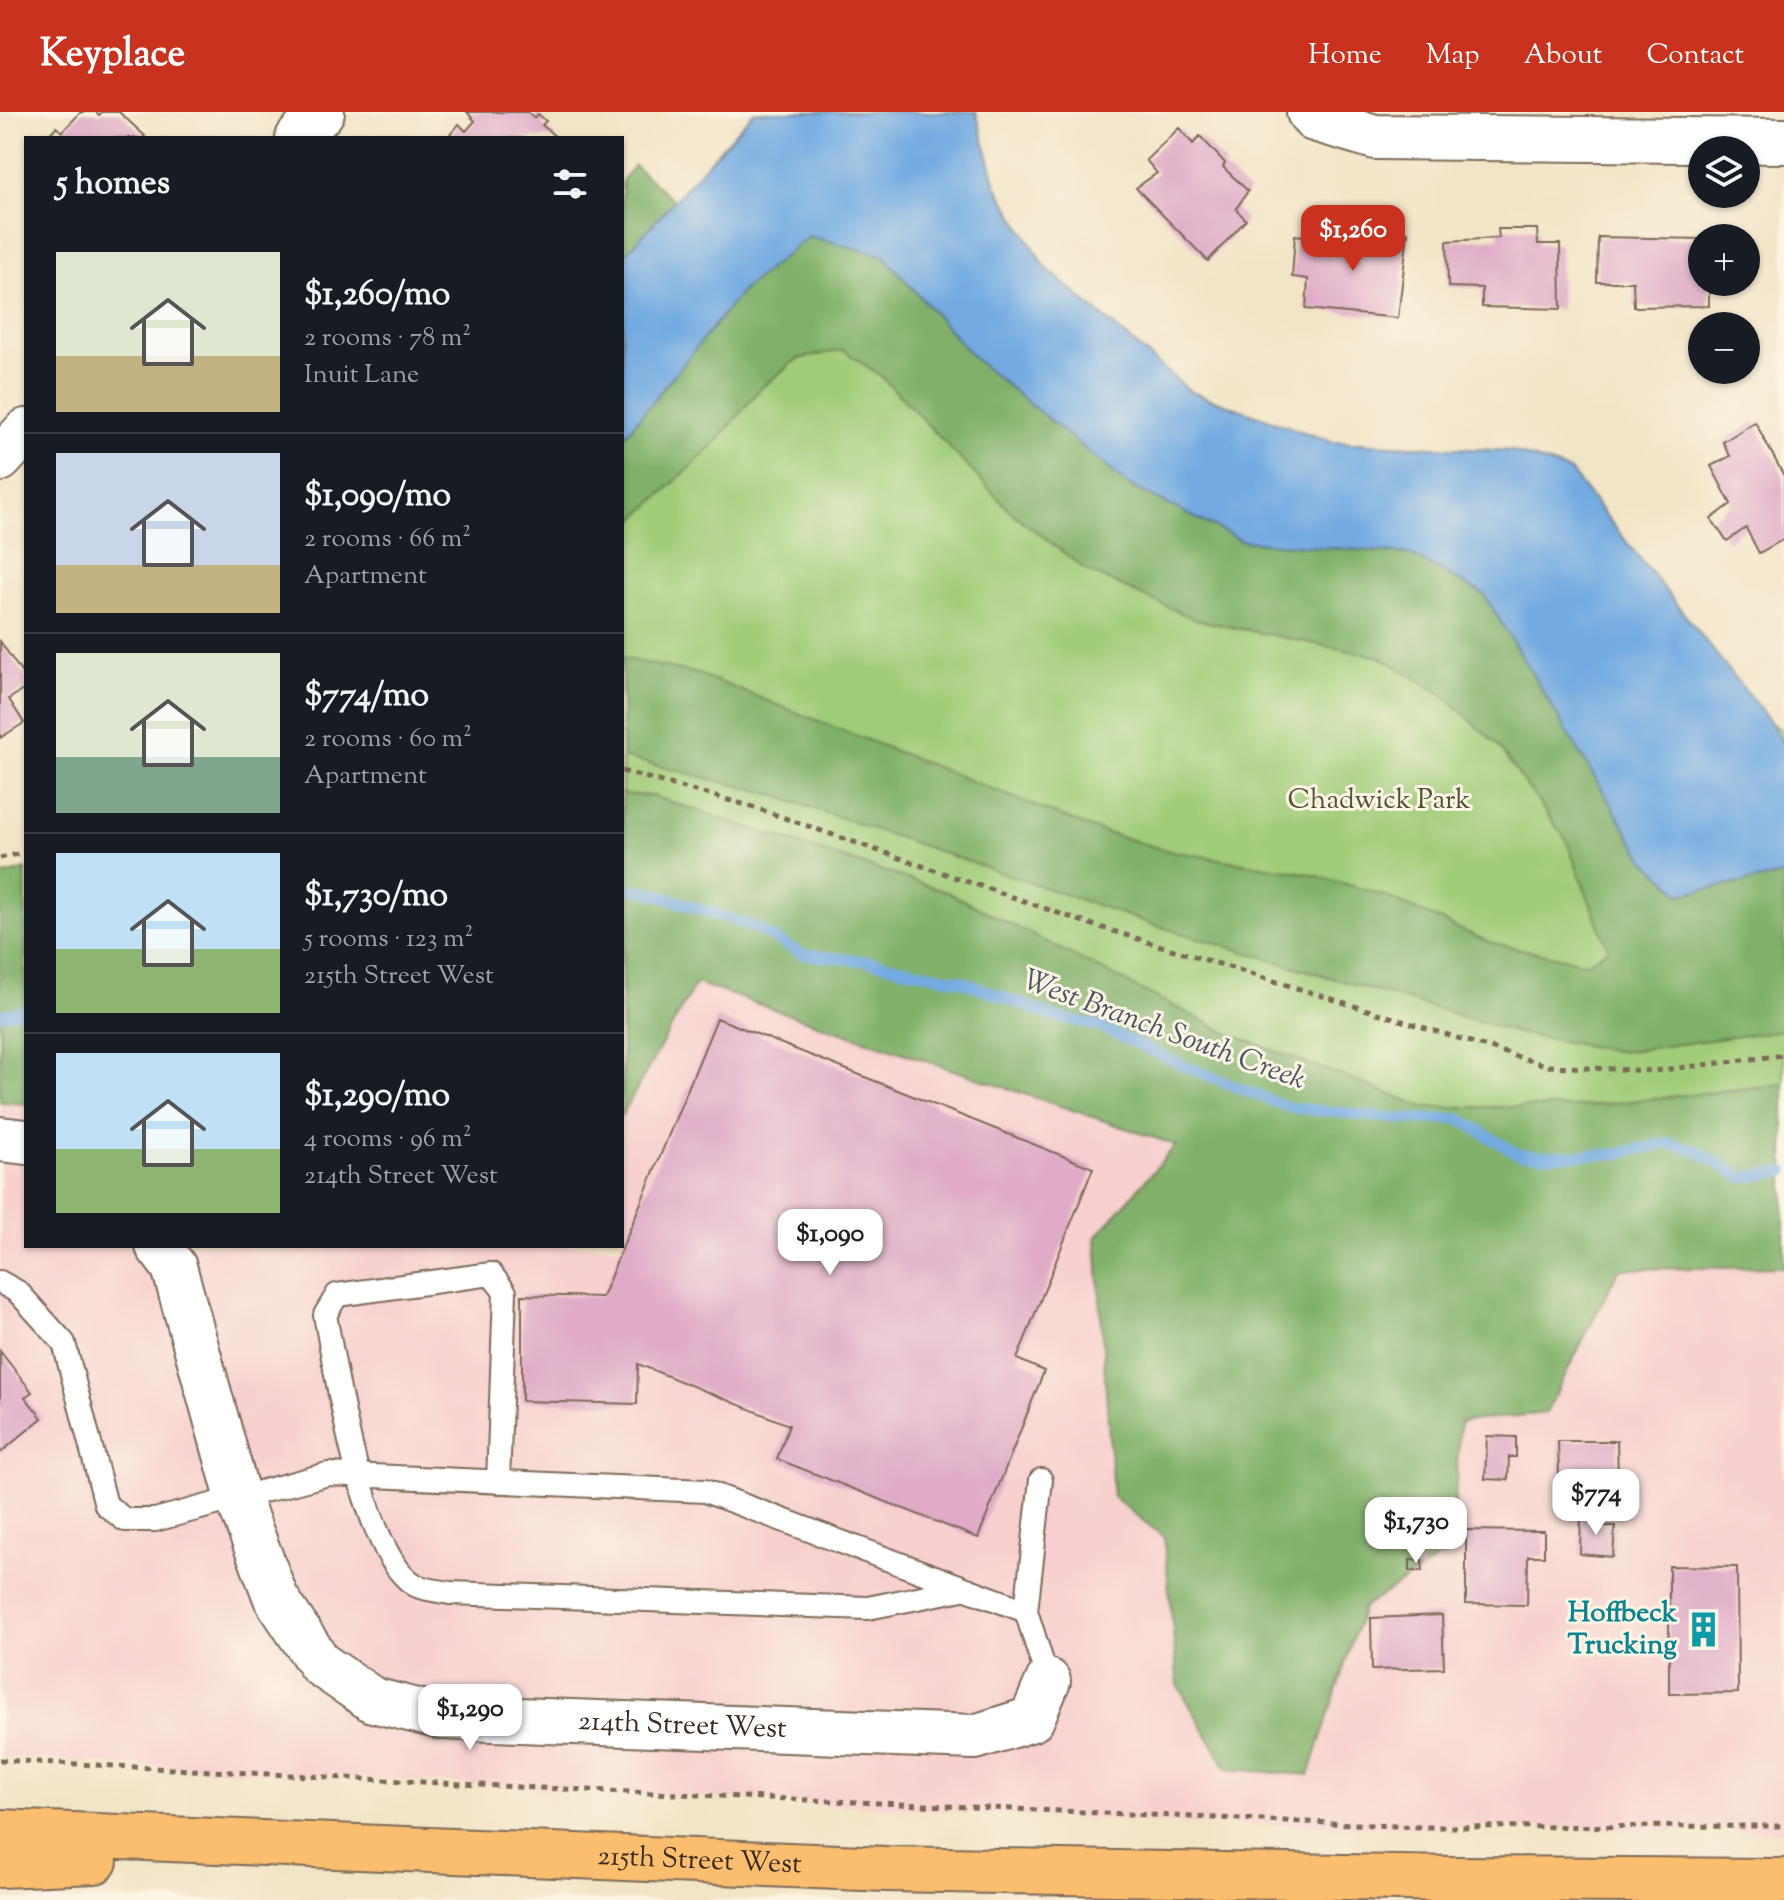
<!DOCTYPE html>
<html lang="en">
<head>
<meta charset="utf-8">
<style>
	body { margin:0; font-family:"Sorts Mill Goudy",serif; background:#20242c; color:#f1f3f6; height:100vh; display:flex; flex-direction:column; font-size:30px; white-space:nowrap }
	* { box-sizing:border-box; margin:0 }
	p { font-size:26px; color:#9ea1a6 }
	.icon { flex:none; width:44px; height:44px; fill:none; stroke:currentColor; stroke-width:2; stroke-linecap:round; stroke-linejoin:round }
	.map { position:relative; flex:1; overflow:hidden }
	.panel { position:absolute; left:24px; top:24px; width:600px; height:1112px; display:flex; flex-direction:column; background:#171b24; border-radius:0px; box-shadow:0 2px 6px #0004 }
	.panel>* { flex:none }
	.tools { position:absolute; left:1688px; top:24px; display:grid; gap:16px }
	.tools a { display:grid; place-items:center; width:72px; height:72px; border-radius:50%; background:#171b24; box-shadow:0 2px 6px #0004; font-size:40px }
	.price { position:absolute; translate:-50% -68px; padding:0 18px; border-radius:16px; background:#fff; color:#222; font-size:26px; line-height:52px; filter:drop-shadow(0 2px 4px #0008) }
	.price::after { content:''; position:absolute; left:50%; top:48px; width:24px; height:18px; margin-left:-12px; background:inherit; clip-path:polygon(0 0,100% 0,50% 100%) }
	.price.active { background:#c8321e; color:#fff }
	ul { padding:0; list-style:none }
	li { display:flex; align-items:center; gap:24px; height:200px; padding:0 32px }
	li+li { border-top:2px solid #363941 }
	li span { display:grid; place-items:center; flex:none; width:224px; height:160px; border-radius:0px; color:#555 }
	li>.icon { margin-inline-start:auto }
	span .icon { width:96px; height:96px; fill:#fffc; stroke-width:1 }
	li b { font-size:34px }
	h2 { display:flex; justify-content:space-between; align-items:center; height:96px; padding:0 32px; font-size:34px }
	header { display:flex; align-items:center; gap:48px; box-sizing:border-box; height:112px; padding:0 40px; background:#c8321e; color:#fff }
	header strong { font-size:38px }
	nav { display:flex; gap:44px; margin-inline-start:auto; font-size:28px }
	.map>svg:first-child { display:block }
</style>
</head>
<body>
<header>
<strong>Keyplace</strong>
<nav><a>Home</a><a>Map</a><a>About</a><a>Contact</a></nav>
</header>
<div class="map">
<svg width="1784" height="1788" viewBox="0 0 1784 1788">
	<rect width="100%" height="100%" fill="#fcf5e5"/>
	<filter id="ink" filterUnits="userSpaceOnUse"><feTurbulence type="fractalNoise" baseFrequency=".0125" numOctaves="2"/><feDisplacementMap in="SourceGraphic" scale="16" xChannelSelector="R" yChannelSelector="G"/><feConvolveMatrix kernelMatrix="1 2 1 2 8 2 1 2 1" color-interpolation-filters="sRGB"/></filter>
	<filter id="wash" filterUnits="userSpaceOnUse"><feTurbulence type="fractalNoise" baseFrequency=".006" numOctaves="4" result="noise"/><feDisplacementMap in="SourceGraphic" scale="32" xChannelSelector="R" yChannelSelector="G"/><feGaussianBlur stdDeviation="1.8" result="paint"/><feColorMatrix in="noise" values="0 0 0 0 0 0 0 0 0 0 0 0 0 0 0 0 0 1.4 0 .05"/><feComposite in="paint" operator="in"/></filter>
	<g filter="url(#wash)">
		<rect width="100%" height="100%" fill="#f2e4c6"/>
		<path fill="#f7d0cf" d="M622 830 1784 1095V1719L1155 1711 0 1645V947L26 941V1134H622Z"/>
		<path fill="#a1cc79" stroke="#6e7b4c" stroke-width="2" d="M754 0H976L996 74 1046 156 1191 280 1332 330 1511 339 1570 359 1771 611 1784 620V1095L622 830V146Z"/>
		<path fill="#80b069" stroke="#5e6d44" stroke-width="2" d="M634 53 674 89 622 146V69Z
			M809 123 884 144 975 247 1130 374 1243 429 1409 442 1484 482 1644 747 1681 782 1784 763V918L1622 940 1521 922 1151 812 771 682 622 645V546L699 562 1094 717 1165 738 1311 762 1383 783 1489 830 1587 851 1608 837 1566 728 1496 632 1442 582 1380 545 1197 508 1089 460 1012 401 881 264 843 238 797 247 760 277 713 334 622 419V327L743 178Z
			M622 682 653 684 947 780 1225 920 1424 995H1577L1784 972V1155L1619 1157 1546 1301 1460 1310 1452 1437 1363 1496 1309 1663 1227 1657 1178 1573 1164 1425 1113 1385 1096 1125 1176 1033 696 871 622 1003Z
			M26 757V992L0 990V764Z"/>
		<path fill="#72aae1" stroke="#566a80" stroke-width="2" d="M754 0H976L996 74 1046 156 1191 280 1332 330 1511 339 1570 359 1771 611 1784 634V763L1681 782 1644 747 1484 482 1409 442 1243 429 1130 374 975 247 884 144 809 124 743 178 622 327V146Z"/>
		<g fill="none" stroke-linecap="round" stroke-linejoin="round">
			<path stroke="#72aae1" stroke-width="11" d="M622 778H643L752 814 802 842 873 850 962 869 1052 904 1098 914 1187 955 1287 995 1399 1007H1460L1518 1042 1546 1044 1615 1042 1669 1031 1698 1039 1743 1066 1784 1059
				M0 903 26 897"/>
		</g>
		<g id="blocks">
			<path fill="#dfabc7" d="M81 0H96L99 3 102 0H119L145 24 143 26H46L56 15 62 20Z
				M467 0H528L534 6 538 2 546 9 542 13 557 26H447L459 12 466 19 475 9Z
				M1179 16 1193 32 1200 24 1225 51 1223 55 1248 79 1236 97 1246 108 1208 149 1136 76 1157 61 1146 48Z
				M1372 115 1408 120 1398 206 1306 197 1308 167 1292 165 1295 123 1371 132Z
				M1498 117H1537L1538 132H1560L1561 197 1482 195V176L1448 175 1447 129 1499 126Z
				M1598 125 1702 127V170H1709V194L1634 195 1633 170H1597Z
				M1755 310 1784 364V427L1759 441 1746 416 1727 429 1711 407 1731 392 1711 354 1730 344 1723 330Z
				M0 529 26 567V576L9 587 24 611 0 626Z
				M717 906 1093 1056 1017 1247 1044 1259 978 1426 777 1347 789 1313 638 1252 637 1292 522 1289V1183L602 1185Z
				M0 1239 32 1280 25 1285 42 1306 0 1341Z
				M1487 1324 1516 1325V1345H1509L1508 1368 1485 1367Z
				M1558 1329H1617L1619 1398 1560 1399Z
				M1581 1401 1598 1403 1597 1414H1615L1613 1445 1580 1442Z
				M1466 1418 1544 1419V1444H1528L1527 1493 1466 1492Z
				M1422 1447 1423 1459H1410V1448Z
				M1669 1454 1737 1455 1738 1581 1669 1582Z
				M1442 1503 1444 1556 1372 1558 1371 1506Z"/>
		</g>
	</g>
	<g filter="url(#ink)">
		<use href="#blocks" fill-opacity="0" stroke="#7b6b59" stroke-width="2"/>
		<g fill="none" stroke-linecap="round" stroke-linejoin="round">
			<defs>
				<path id="service" d="M0 1170 18 1180 64 1231 106 1393 125 1408H155L328 1362 705 1379 1026 1499 1048 1569
					M498 1370 505 1180 491 1162 337 1183 325 1203C337 1263 362 1442 415 1473 424 1478 440 1479 450 1481L868 1496 962 1477
					M1026 1499 1041 1368"/>
				<g id="minor">
					<path d="M1309 0 1314 7 1375 25 1784 29"/>
					<path d="M298 26 322 0"/>
					<path d="M0 347 26 319"/>
					<path d="M0 1027 26 1030"/>
					<path id="s1" d="M158 1134 174 1155 238 1386 276 1486 320 1552 373 1588 441 1605 975 1625 1032 1607 1048 1569"/>
				</g>
				<g id="primary">
					<path id="s2" d="M0 1720 887 1757 1455 1767 1784 1769"/>
					<path d="M0 1753 95 1749"/>
				</g>
			</defs>
			<use href="#service" stroke="#7b6b59" stroke-width="26"/>
			<use href="#minor" stroke="#7b6b59" stroke-width="48"/>
			<use href="#primary" stroke="#7b6b59" stroke-width="48"/>
			<path stroke="#7b6b59" stroke-width="5" stroke-dasharray="6 6" stroke-linecap="butt" d="M622 659 750 694 1087 811 1548 954 1654 959 1784 943
				M0 746 26 740
				M0 1648 518 1675 1420 1715 1784 1714"/>
			<use href="#service" stroke="#fff" stroke-width="22"/>
			<use href="#minor" stroke="#fff" stroke-width="44"/>
			<use href="#primary" stroke="#fbbd6e" stroke-width="44"/>
		</g>
	</g>
	<defs>
		<symbol id="building-bare" viewBox="-9 -9 18 18"><path d="M-4-6H4V6H1V3H-1V6H-4ZM-2.5-4.3h1.7v1.8h-1.7ZM.8-4.3h1.7v1.8H.8ZM-2.5-1h1.7V.8h-1.7ZM.8-1h1.7V.8H.8Z" fill="#0f9aa8" stroke="#fcf5e5" stroke-width="2.5" paint-order="stroke"/></symbol>
	</defs>
	<g fill-rule="evenodd">
		<use href="#building-bare" x="1678" y="1492" width="51" height="51"/>
	</g>
	<g text-anchor="middle" dominant-baseline="central" stroke-width="6" stroke-linejoin="round" paint-order="stroke">
		<g font-size="28" fill="#545235" stroke="#fcf5e5">
			<text x="1379" y="689">Chadwick Park</text>
		</g>
		<g font-size="28" font-weight="bold" fill="#0d838f" stroke="#fcf5e5" text-anchor="end">
			<text x="1677" y="1502">Hoffbeck<tspan x="1677" dy="32">Trucking</tspan></text>
		</g>
		<g font-size="28" fill="#3b2a1e" stroke="#fcf5e5">
			<text stroke="none"><textPath href="#s1" startOffset="828">214th Street West</textPath></text>
			<text stroke="none"><textPath href="#s2" startOffset="700">215th Street West</textPath></text>
		</g>
		<g font-size="30" font-style="italic" fill="#4e5762" stroke="#fcf5e5">
			<text transform="translate(1164 919) rotate(20)">West Branch South Creek</text>
		</g>
	</g>
</svg>
<div class="tools">
<a><svg class="icon" aria-label="layers" viewBox="0 0 24 24"><path d="M12 4l9 5-9 5-9-5zM3 14l9 5 9-5"/></svg></a>
<a>+</a>
<a>−</a>
</div>
<b class="price active" style="left:1353px;top:161px">$1,260</b>
<b class="price" style="left:830px;top:1165px">$1,090</b>
<b class="price" style="left:1596px;top:1425px">$774</b>
<b class="price" style="left:1416px;top:1453px">$1,730</b>
<b class="price" style="left:470px;top:1640px">$1,290</b>
<section class="panel">
<h2>5 homes<svg class="icon" aria-label="filters" viewBox="0 0 24 24"><path d="M4 7h16M4 17h16"/><circle cx="9" cy="7" r="2"/><circle cx="15" cy="17" r="2"/></svg></h2>
<ul>
<li><span style="background:linear-gradient(#dfe7d0 65%,#c2b280 0)"><svg class="icon" aria-label="home" viewBox="0 0 24 24"><path d="M3 11l9-7 9 7M6 9v11h12V9"/></svg></span><div><b>$1,260/mo</b><p>2 rooms · 78 m²</p><p>Inuit Lane</p></div></li>
<li><span style="background:linear-gradient(#c9d6e8 70%,#c2b280 0)"><svg class="icon" aria-label="home" viewBox="0 0 24 24"><path d="M3 11l9-7 9 7M6 9v11h12V9"/></svg></span><div><b>$1,090/mo</b><p>2 rooms · 66 m²</p><p>Apartment</p></div></li>
<li><span style="background:linear-gradient(#dfe7d0 65%,#7fa58c 0)"><svg class="icon" aria-label="home" viewBox="0 0 24 24"><path d="M3 11l9-7 9 7M6 9v11h12V9"/></svg></span><div><b>$774/mo</b><p>2 rooms · 60 m²</p><p>Apartment</p></div></li>
<li><span style="background:linear-gradient(#bfe0f5 60%,#8fb573 0)"><svg class="icon" aria-label="home" viewBox="0 0 24 24"><path d="M3 11l9-7 9 7M6 9v11h12V9"/></svg></span><div><b>$1,730/mo</b><p>5 rooms · 123 m²</p><p>215th Street West</p></div></li>
<li><span style="background:linear-gradient(#bfe0f5 60%,#8fb573 0)"><svg class="icon" aria-label="home" viewBox="0 0 24 24"><path d="M3 11l9-7 9 7M6 9v11h12V9"/></svg></span><div><b>$1,290/mo</b><p>4 rooms · 96 m²</p><p>214th Street West</p></div></li>
</ul>
</section>
</div>
</body>
</html>
